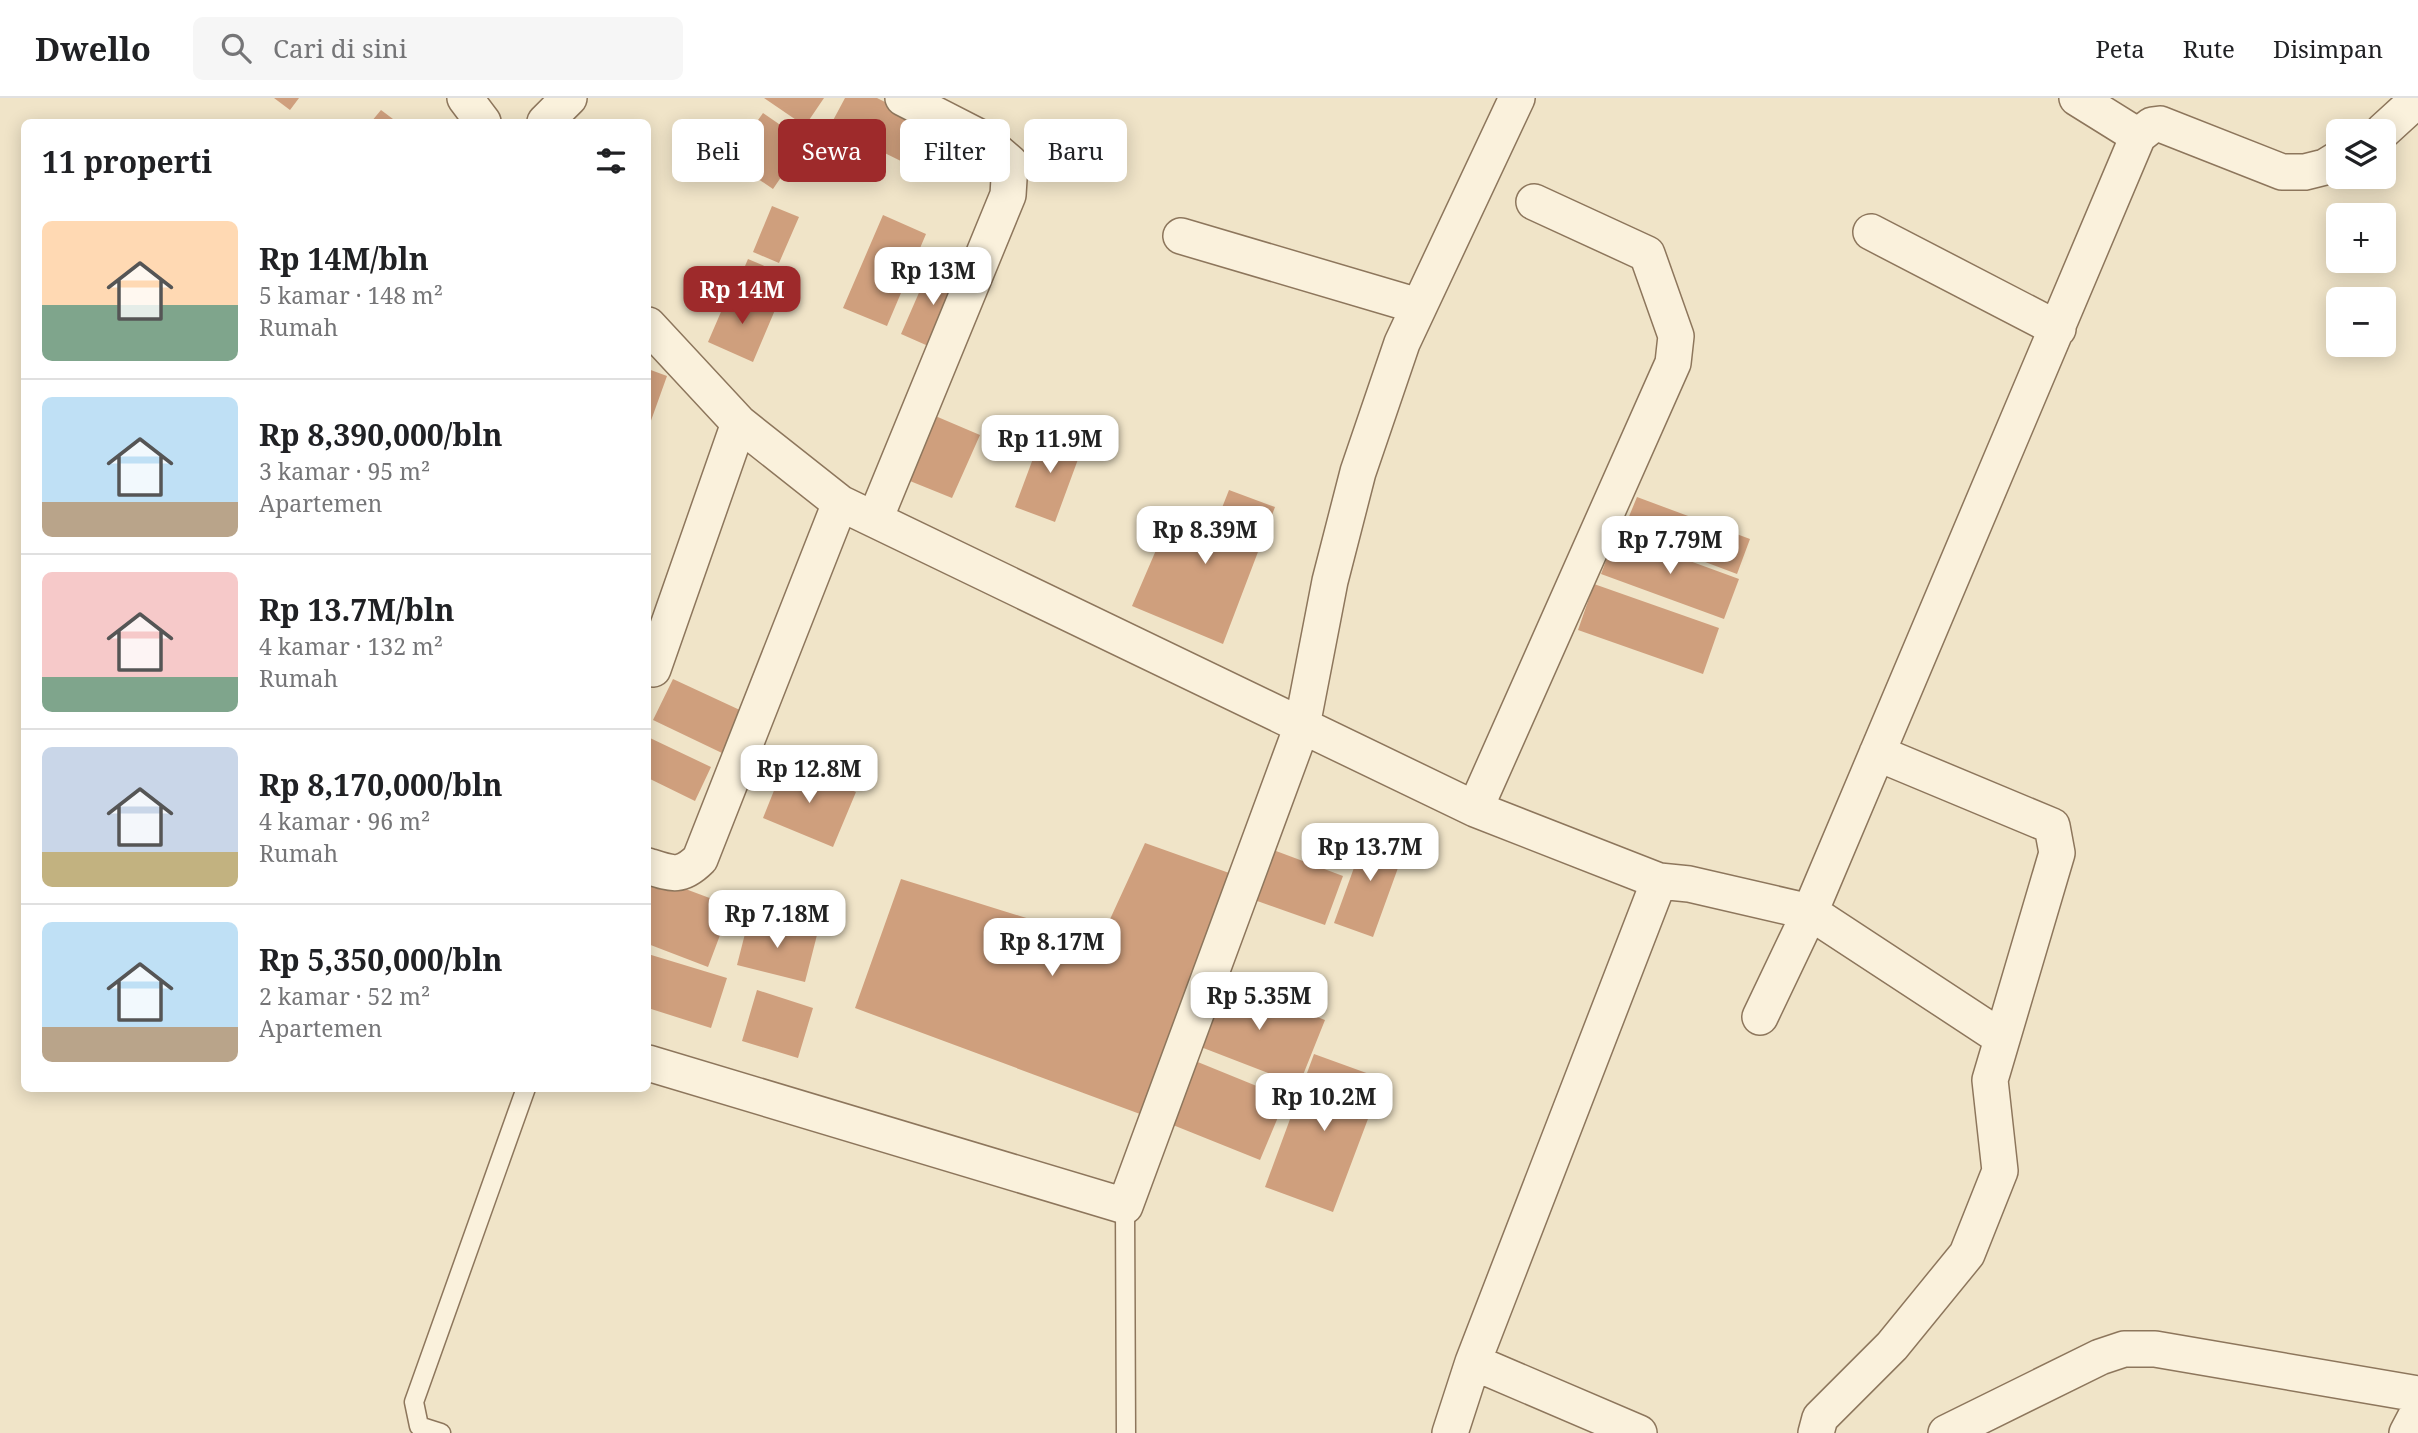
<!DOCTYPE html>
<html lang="id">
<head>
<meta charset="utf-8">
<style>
	body { margin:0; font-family:"Noto Serif",serif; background:#f6f6f6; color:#202124; height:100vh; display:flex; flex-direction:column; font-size:26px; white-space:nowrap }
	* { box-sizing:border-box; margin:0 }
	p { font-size:23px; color:#757577 }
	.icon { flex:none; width:38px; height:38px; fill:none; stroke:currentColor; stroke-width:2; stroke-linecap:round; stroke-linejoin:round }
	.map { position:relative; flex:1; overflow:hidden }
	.drawer { position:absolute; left:21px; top:21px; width:630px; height:973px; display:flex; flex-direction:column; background:#fff; border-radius:10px; box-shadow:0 4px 18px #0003 }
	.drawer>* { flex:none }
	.banner { position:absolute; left:672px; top:21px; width:665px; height:63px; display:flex; gap:14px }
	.controls { position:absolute; left:2326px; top:21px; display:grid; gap:14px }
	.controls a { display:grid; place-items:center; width:70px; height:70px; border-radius:10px; background:#fff; box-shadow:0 4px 18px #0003; font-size:35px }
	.price { position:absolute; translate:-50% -60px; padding:0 16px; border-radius:14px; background:#fff; color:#222; font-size:23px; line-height:46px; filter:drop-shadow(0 2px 4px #0008) }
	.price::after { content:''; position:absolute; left:50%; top:42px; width:21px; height:16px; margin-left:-10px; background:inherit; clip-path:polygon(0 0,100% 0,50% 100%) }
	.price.selected { background:#9e2a2b; color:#fff }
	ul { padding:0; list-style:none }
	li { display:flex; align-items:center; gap:21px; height:175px; padding:0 21px }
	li+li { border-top:2px solid #e0e0e0 }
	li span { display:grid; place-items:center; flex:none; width:196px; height:140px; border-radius:10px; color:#555 }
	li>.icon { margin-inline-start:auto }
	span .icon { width:84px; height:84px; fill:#fffc; stroke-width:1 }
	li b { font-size:30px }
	h2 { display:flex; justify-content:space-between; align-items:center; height:84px; padding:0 21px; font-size:30px }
	.chip { padding:0 24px; border-radius:10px; background:#fff; box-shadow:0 4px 18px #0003; font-size:24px; line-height:63px }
	.chip.selected { background:#9e2a2b; color:#fff }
	header { display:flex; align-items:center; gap:42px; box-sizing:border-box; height:98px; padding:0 35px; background:#fff; border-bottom:2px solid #e0e0e0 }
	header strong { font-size:33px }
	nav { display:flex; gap:38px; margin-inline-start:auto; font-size:24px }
	.search { width:490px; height:63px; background:#f6f6f6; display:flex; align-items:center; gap:18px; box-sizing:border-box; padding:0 24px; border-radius:10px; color:#757577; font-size:26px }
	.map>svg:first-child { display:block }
</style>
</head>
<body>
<header>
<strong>Dwello</strong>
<div class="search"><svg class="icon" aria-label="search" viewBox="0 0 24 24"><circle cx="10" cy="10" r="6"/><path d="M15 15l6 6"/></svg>Cari di sini</div>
<nav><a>Peta</a><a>Rute</a><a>Disimpan</a></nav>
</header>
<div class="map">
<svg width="2418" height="1335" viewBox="0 0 2418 1335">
	<rect width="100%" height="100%" fill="#f0e4c8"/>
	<path fill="#cf9f7d" d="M274 0H299L290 12Z
		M764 0H824L805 28Z
		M845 0H877L933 28 913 69 830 28Z
		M381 12 397 24H371Z
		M763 15 805 44 773 91 730 62Z
		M772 108 799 119 779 165 753 154Z
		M883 117 926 136 887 228 843 210Z
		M748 161 786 177 777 198 739 182Z
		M931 167 965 182 935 251 901 236Z
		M730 193 775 212 753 264 708 244Z
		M648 271 667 278 648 331Z
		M933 317 980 337 952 400 905 381Z
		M1044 331 1084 345 1055 424 1015 409Z
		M1229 392 1275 409 1223 546 1132 508 1175 408 1216 425Z
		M1637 399 1750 441 1737 476 1623 433Z
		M1616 436 1739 481 1724 521 1601 476Z
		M1594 486 1719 530 1703 576 1578 532Z
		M673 581 742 613 722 655 653 622Z
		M650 640 711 669 695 703 648 680Z
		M785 665 856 694 833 749 763 720Z
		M1368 731 1407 745 1373 839 1334 825Z
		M1145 745 1232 776 1140 1016 855 910 901 781 1100 843Z
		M1265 749 1343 778 1325 827 1246 799Z
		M648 777 731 808 708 869 648 846Z
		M749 820 817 837 805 884 737 867Z
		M648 856 727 880 711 930 648 910Z
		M1218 881 1325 922 1299 987 1193 946Z
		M757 892 813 910 798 960 742 943Z
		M1314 956 1383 981 1333 1114 1265 1089Z
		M1183 958 1286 1000 1260 1062 1158 1021Z"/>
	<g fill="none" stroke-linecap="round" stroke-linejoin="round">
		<defs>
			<path id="service" d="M1125 1108 1126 1335
				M441 1335 419 1328 414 1304 526 990"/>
			<path id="minor" d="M465 0 483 24
				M2077 0 2138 38
				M545 24 569 0
				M2383 33 2418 1
				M1871 134 2058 231
				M1181 138 1418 208
				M648 227 739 325 840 405 1475 711 1659 783 1473 1264 1450 1335
				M875 421 1008 97 1010 65 981 40 903 0
				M653 571 739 325
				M1475 711 1673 265 1676 238 1647 156 1534 104
				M648 768C672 776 681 780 700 761L840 405
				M1659 783 1689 786 1810 814 2138 38 2152 27 2160 26 2282 74H2305L2325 69 2338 61
				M1760 919 1810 814 2002 940
				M648 965 1125 1108 1302 628 1330 483 1358 374 1402 245 1517 0
				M1473 1264 1639 1335
				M1816 1335 1820 1320 1892 1248 1967 1156 2000 1073 1990 982 2057 755 2052 728 1877 655
				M1946 1335 2100 1259 2124 1251H2155L2418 1296
				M2407 1335 2418 1314"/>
		</defs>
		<use href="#service" stroke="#8d765c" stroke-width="21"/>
		<use href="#minor" stroke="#8d765c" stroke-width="38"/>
		<use href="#service" stroke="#faf1dc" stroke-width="18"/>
		<use href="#minor" stroke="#faf1dc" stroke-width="35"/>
	</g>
</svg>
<div class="controls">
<a><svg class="icon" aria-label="layers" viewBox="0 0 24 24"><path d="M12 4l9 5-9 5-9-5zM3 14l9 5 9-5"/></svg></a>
<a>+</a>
<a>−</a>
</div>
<b class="price" style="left:933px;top:209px">Rp 13M</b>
<b class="price selected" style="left:742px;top:228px">Rp 14M</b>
<b class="price" style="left:1050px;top:377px">Rp 11.9M</b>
<b class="price" style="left:1205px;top:468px">Rp 8.39M</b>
<b class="price" style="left:1670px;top:478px">Rp 7.79M</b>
<b class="price" style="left:809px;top:707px">Rp 12.8M</b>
<b class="price" style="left:1370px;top:785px">Rp 13.7M</b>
<b class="price" style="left:777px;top:852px">Rp 7.18M</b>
<b class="price" style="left:1052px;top:880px">Rp 8.17M</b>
<b class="price" style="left:1259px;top:934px">Rp 5.35M</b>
<b class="price" style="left:1324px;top:1035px">Rp 10.2M</b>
<div class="banner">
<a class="chip">Beli</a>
<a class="chip selected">Sewa</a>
<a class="chip">Filter</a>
<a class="chip">Baru</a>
</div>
<section class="drawer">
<h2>11 properti<svg class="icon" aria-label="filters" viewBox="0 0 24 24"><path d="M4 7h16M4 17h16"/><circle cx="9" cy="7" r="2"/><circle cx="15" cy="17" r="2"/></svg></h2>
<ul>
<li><span style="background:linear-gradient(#ffd9b3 60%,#7fa58c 0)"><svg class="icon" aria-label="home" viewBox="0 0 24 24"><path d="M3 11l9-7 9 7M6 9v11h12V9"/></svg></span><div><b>Rp 14M/bln</b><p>5 kamar · 148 m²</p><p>Rumah</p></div></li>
<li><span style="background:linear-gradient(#bfe0f5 75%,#b9a48a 0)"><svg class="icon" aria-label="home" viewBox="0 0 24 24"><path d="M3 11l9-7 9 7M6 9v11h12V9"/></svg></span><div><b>Rp 8,390,000/bln</b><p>3 kamar · 95 m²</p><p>Apartemen</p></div></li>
<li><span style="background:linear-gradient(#f6c9c9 75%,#7fa58c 0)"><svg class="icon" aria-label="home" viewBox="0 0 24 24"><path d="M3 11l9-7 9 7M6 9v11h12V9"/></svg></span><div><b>Rp 13.7M/bln</b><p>4 kamar · 132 m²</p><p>Rumah</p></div></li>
<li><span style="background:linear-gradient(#c9d6e8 75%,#c2b280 0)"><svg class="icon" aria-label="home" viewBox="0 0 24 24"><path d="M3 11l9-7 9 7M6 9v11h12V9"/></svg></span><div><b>Rp 8,170,000/bln</b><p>4 kamar · 96 m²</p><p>Rumah</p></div></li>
<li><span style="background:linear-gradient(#bfe0f5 75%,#b9a48a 0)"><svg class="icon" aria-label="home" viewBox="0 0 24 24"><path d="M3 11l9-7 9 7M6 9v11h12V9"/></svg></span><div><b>Rp 5,350,000/bln</b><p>2 kamar · 52 m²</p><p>Apartemen</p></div></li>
</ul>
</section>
</div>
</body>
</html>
